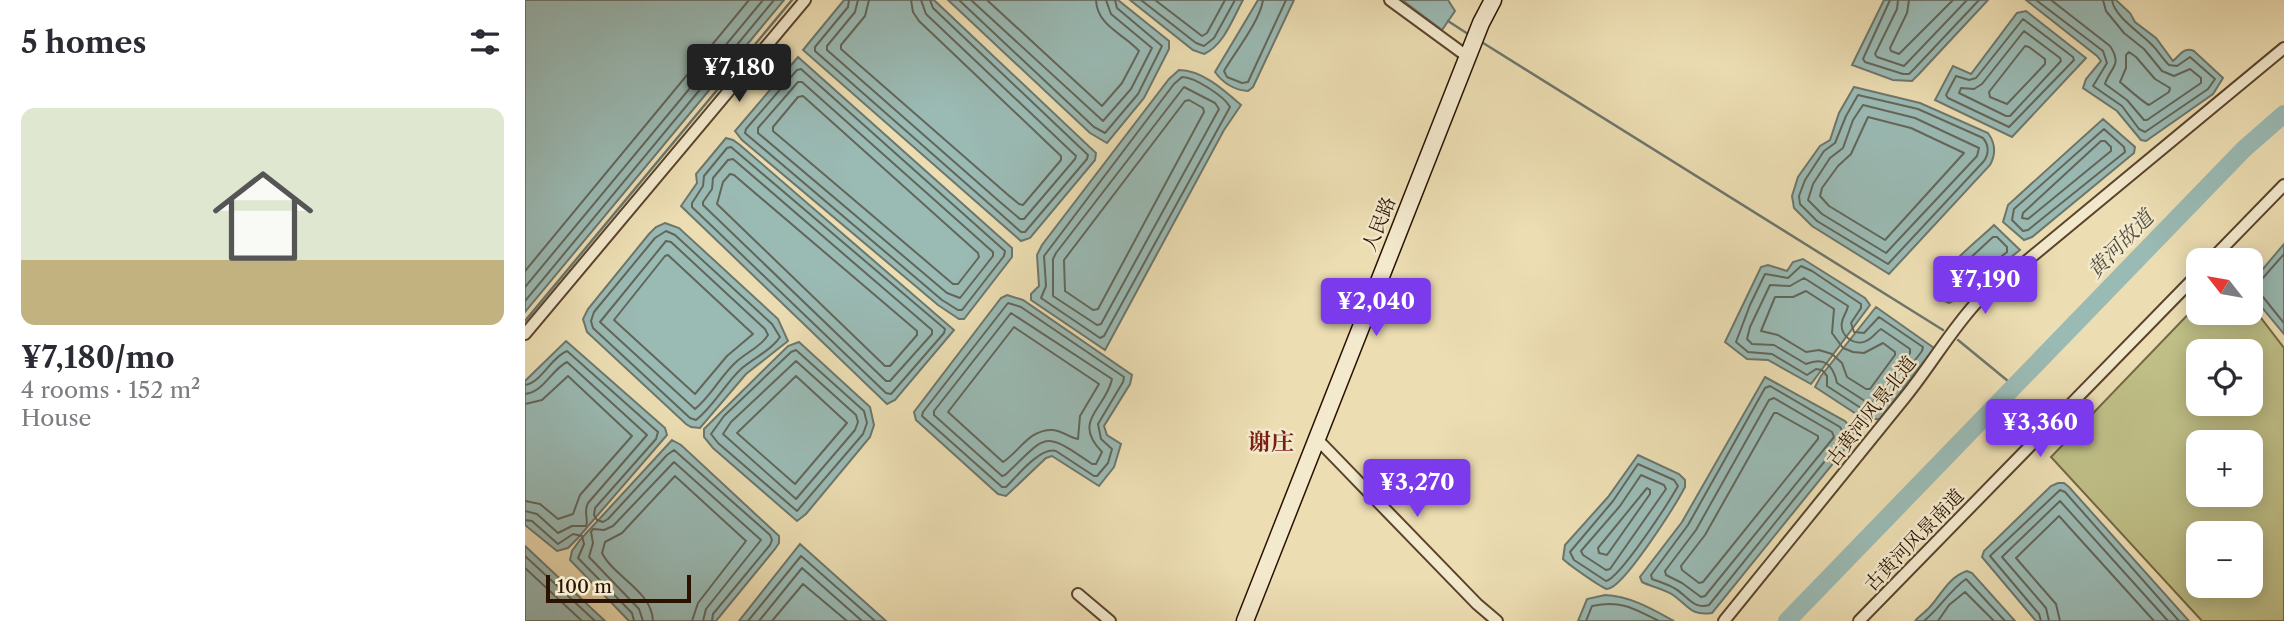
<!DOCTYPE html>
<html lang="en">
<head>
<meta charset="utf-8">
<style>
	body { margin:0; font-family:"Libre Caslon Text","Noto Serif SC",serif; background:#f2f2f3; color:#2b2b33; height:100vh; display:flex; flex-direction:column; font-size:26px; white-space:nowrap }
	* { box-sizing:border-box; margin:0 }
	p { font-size:23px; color:#7c7c81 }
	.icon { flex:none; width:38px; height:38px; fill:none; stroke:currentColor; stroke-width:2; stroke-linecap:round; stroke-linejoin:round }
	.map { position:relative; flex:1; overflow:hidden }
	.panel { display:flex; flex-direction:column; background:#fff; width:525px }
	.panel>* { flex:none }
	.needle { width:46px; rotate:301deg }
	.fabs { position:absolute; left:1661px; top:248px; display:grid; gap:14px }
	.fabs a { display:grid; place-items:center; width:77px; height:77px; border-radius:14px; background:#fff; box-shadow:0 4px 18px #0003; font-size:35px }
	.scale { position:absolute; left:21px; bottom:18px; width:145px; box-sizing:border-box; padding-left:7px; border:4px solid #2a1100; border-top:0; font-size:19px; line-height:24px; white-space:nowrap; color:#2a1100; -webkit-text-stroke:5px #f3e9cd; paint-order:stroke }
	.price { position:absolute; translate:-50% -60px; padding:0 16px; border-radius:7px; background:#7c3aed; color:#fff; font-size:23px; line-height:46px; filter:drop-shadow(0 2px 4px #0008) }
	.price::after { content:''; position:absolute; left:50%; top:42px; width:21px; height:16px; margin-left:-10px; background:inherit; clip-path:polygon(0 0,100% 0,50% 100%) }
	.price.active { background:#222; color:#fff }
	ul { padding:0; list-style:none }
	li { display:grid; align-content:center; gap:14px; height:371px; padding:0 21px }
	li span { display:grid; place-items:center; height:217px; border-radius:14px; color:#555 }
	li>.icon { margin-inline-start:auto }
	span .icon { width:126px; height:126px; fill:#fffc; stroke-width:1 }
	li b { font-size:30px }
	h2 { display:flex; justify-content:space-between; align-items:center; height:84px; padding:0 21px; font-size:30px }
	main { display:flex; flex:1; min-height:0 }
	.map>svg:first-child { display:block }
</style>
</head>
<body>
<main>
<section class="panel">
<h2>5 homes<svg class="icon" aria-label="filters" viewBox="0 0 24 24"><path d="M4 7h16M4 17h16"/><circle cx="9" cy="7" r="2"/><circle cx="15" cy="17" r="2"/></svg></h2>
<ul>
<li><span style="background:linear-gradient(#dfe7d0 70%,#c2b280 0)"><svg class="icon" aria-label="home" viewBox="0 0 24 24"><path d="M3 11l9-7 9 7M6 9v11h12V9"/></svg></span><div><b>¥7,180/mo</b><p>4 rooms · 152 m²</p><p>House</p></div></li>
</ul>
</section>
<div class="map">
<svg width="1759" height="621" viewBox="0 0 1759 621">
	<rect width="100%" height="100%" fill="#ecddb2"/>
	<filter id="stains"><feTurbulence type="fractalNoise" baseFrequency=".00286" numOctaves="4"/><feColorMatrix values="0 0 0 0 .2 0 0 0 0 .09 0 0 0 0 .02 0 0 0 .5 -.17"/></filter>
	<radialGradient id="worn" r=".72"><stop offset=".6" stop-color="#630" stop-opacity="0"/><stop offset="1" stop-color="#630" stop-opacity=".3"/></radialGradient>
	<path fill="#bfbf87" stroke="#746844" stroke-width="2" fill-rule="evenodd" d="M1673 304V313H1726V305L1759 348V621H1677L1526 457ZM1673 352H1726V404H1673ZM1673 443H1726V495H1673ZM1673 534H1726V586H1673Z"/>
	<path fill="#9abab4" stroke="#6d766c" stroke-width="2" d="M0 0H259L0 312Z
		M319 0H409L571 153 570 160 505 238 496 241 278 50Z
		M423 0H593L644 41V49L619 98 582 143 565 133Z
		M605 0H718C708 18 699 45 679 54L668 50Z
		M733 0H769L728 87 723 91C709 90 698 83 690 72Z
		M877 0H923L930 11 917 30Z
		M1359 0H1463L1394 74 1387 81 1368 80 1327 65Z
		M1501 0H1591L1605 13 1610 22 1631 38 1648 61C1656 54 1659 47 1669 51L1698 78 1688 94 1621 141 1616 140 1592 111 1558 88 1561 79 1576 61 1572 56Z
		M1501 11 1561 58 1487 137 1410 100 1428 66 1446 74 1492 13Z
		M273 57 487 248V257L439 319H434L413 305 217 140 210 131Z
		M654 70C677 70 699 90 716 105L699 130 580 350 506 300V294L514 286 512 255 517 245 644 79Z
		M1329 87 1395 103 1463 133C1471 144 1471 154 1465 165L1364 274 1287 226 1269 208 1267 196 1273 177 1295 146 1305 140 1314 113Z
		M1578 119 1610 147 1609 153 1507 237 1499 240 1478 222 1483 205Z
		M201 138 208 140 215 145 429 330 370 400 362 404 156 206 172 183 171 174Z
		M140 223 154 228 253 319 263 341 221 374 175 428 166 427 161 424 62 332 58 319 63 309 124 234 131 227Z
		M1469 225 1495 250 1435 298 1424 303 1417 300 1412 294C1414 268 1452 242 1469 225Z
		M1759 244V334L1729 298 1726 293V283Z
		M1278 259 1340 298 1345 305 1286 384 1243 360 1222 359 1200 342 1236 267 1243 265 1262 271 1268 262Z
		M482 295 498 300 607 375 605 384 579 426 582 435 596 444 589 467 574 486 527 456 521 458 481 496 473 494 391 420 389 412 476 298Z
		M1351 307 1409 348 1355 419H1339L1290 387 1296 376Z
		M41 341 140 428 142 435 52 539 43 548 32 551 0 525V381Z
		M274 342 345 407 349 425 345 437 281 514 272 521 188 448 179 437V429L263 346Z
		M1240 377 1320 421 1329 432 1327 440 1187 613C1165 616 1164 606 1148 595 1139 589 1127 587 1117 582L1115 577 1157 522Z
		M147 440 156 445 254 536V543L250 549 191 621H104L45 560 47 551 55 540Z
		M1113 455 1154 474 1160 480V487C1151 504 1098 589 1082 589 1077 588 1044 565 1038 559L1040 545 1083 497Z
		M1533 483H1539L1544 487 1664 621H1511L1457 557 1459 551 1526 486Z
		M275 544 361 621H214Z
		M0 546 80 621H0Z
		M1442 571 1447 573 1490 621H1390C1394 616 1399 613 1403 609 1415 597 1423 577 1442 571Z
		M1080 595C1105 596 1127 609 1149 621H1053L1062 599Z"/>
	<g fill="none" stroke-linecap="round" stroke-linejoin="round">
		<path stroke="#62665a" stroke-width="2" d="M324 0 323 7 290 47V51L469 208 496 232H500L562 159 563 155 408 8 405 0
			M333 0 330 12 302 46V50L475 202 495 219H499L550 159 551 156 401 14 396 0
			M344 0 340 16 316 45V49L482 194 494 204 498 205 536 160V156L394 21 388 12 386 0
			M434 0 569 127 580 133 613 94 637 46 592 8 590 0
			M446 0 578 121 606 89 627 48 586 14 581 0
			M462 0 577 106 597 83 614 51C599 34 572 26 571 0
			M616 0 671 43 679 46 689 38 710 0
			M630 0 677 36 682 33 700 0
			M738 0C735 21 710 52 699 71L702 77 717 83 723 82 761 0
			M1365 0 1338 59 1340 62 1378 74H1384L1389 69 1454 0
			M1373 0 1372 9 1350 54 1352 57 1379 66 1442 0
			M1384 0 1382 13 1365 48 1366 51 1374 54 1428 0
			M1511 0 1578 51 1582 63 1568 86 1597 106 1614 129 1620 132 1683 89 1690 79 1665 57 1652 66 1644 65C1637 58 1632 49 1625 43 1614 32 1589 16 1587 0
			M1526 0 1585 46C1598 66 1585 67 1580 84L1602 100 1619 120H1622L1676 83V78L1665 69 1649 76 1637 71 1619 49 1599 33 1581 11 1578 0
			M1498 19 1548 57 1549 60 1484 127 1423 98 1421 95 1431 76 1444 80 1451 78Z
			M1499 31 1535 58 1536 61 1485 116H1481L1434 93 1436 88 1449 89 1457 84Z
			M1500 46 1504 47 1520 59V64L1482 104 1465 97 1464 92Z
			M1604 52 1611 57 1630 79 1645 88 1644 92 1624 105C1619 103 1601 87 1595 82L1601 68V55Z
			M276 69 480 251 479 256 437 310H433L417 300 220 133 221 129 272 70Z
			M657 77C670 77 700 97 705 107L579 336 575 338 516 298 521 286 519 256 649 84Z
			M273 82H277L468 252V256L435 298 422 293 233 133V128Z
			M659 87 690 103 694 109 576 324 572 325 528 296V259L531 253Z
			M1333 95 1393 109 1458 138C1464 145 1464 154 1459 161L1363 264 1292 221 1275 204 1274 196 1280 180 1299 151 1310 143 1321 116Z
			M278 96 453 253 454 257 433 284H428L248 131V127L273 97Z
			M664 100 678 108 679 112 573 309 568 310 540 291 539 260 660 101Z
			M1338 105 1390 118 1454 148 1452 156 1361 253 1297 214 1283 200 1288 184 1305 158 1318 148 1328 120Z
			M1343 117 1386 128 1439 153 1360 240 1304 206 1295 196 1297 188 1313 166 1326 154Z
			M1579 129 1599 147 1600 152 1503 230 1498 231 1487 220 1489 209Z
			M1576 141H1580L1586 147V151L1503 219 1497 218 1498 213Z
			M206 147 420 329 419 333 366 394 361 393 167 207V203L178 186 179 176 202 148Z
			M208 159 407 330V334L365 381H361L178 205V202L187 189 188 178 203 160Z
			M205 174 209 175 392 331V335L365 366H360L192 204 198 182Z
			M141 231 150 235 247 324 255 337C246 351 228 358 216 369 199 385 189 406 171 420L165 418 68 328 66 321 69 312 130 238Z
			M1468 237H1472L1482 247V252L1432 292 1425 295 1421 294 1420 289 1428 274Z
			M141 241 146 242 240 329 243 335C236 347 220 353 210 363 195 377 186 396 170 409L75 322Z
			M1759 254 1730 287 1759 323
			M143 255 228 334 202 356 170 394 89 320 140 256Z
			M1276 266 1287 271 1336 304V308L1326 323 1329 332 1339 333 1354 317 1398 347 1397 351 1350 413 1342 412 1302 386V376L1297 370 1291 369 1282 375 1247 354 1223 352 1211 342 1225 305 1240 274 1263 278Z
			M0 271 224 0
			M1279 278 1323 306C1322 312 1318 316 1317 322 1314 336 1331 348 1343 340 1349 337 1351 332 1356 329L1385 349V353L1347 403H1343L1312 383C1308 364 1299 357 1281 364L1249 345 1227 344 1222 339 1225 327 1245 285 1265 286Z
			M0 287 238 0
			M1281 291 1309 309 1307 333 1318 348 1328 352 1339 353 1358 343 1370 352V355L1345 389H1341L1322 377 1317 363 1307 354 1294 350 1281 352 1253 335 1236 331 1250 297H1268Z
			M0 301 249 0
			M483 303 496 307 599 377 598 382 573 424 576 439 587 449 583 463 572 476H569L531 451C515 447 493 475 481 487H477L397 416 398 412Z
			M486 313 587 379C581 409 546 420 577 452L571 464H567C516 429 523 435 480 475L477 476 409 415V411Z
			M489 327 574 384 555 416 553 439C545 438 538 431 528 430 504 429 495 451 478 462L423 412Z
			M271 350 339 411 342 423 338 434 272 511 193 443 186 434 199 416 266 352Z
			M271 361 331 415 333 422 330 430 271 499 198 434 206 422Z
			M271 376 322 423 270 484 212 433Z
			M0 385C17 382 26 357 42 351L133 432 131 439 70 508 69 515 72 520 78 522 83 519 142 455 149 450 245 535 247 540 245 545 188 614 187 621
			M1245 386 1315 427 1320 436 1184 605C1168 610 1162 595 1149 588 1142 584 1135 582 1127 579L1126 575 1163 525 1240 388Z
			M0 394C19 392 26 370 42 362L122 435 63 503C58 512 64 520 61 526H47L33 533 12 514 0 511
			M1249 398 1307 432 1309 437 1180 596 1176 597 1157 583 1141 575 1140 571 1171 530 1244 400Z
			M0 404 17 400 43 376 107 436 55 495 48 514 33 519 15 504 0 501
			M1249 413H1252L1293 436V439L1178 582 1174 583 1157 570 1156 566 1180 535Z
			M1113 464 1149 480 1153 486C1144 502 1095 578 1081 581L1049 560 1045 552 1088 501Z
			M1116 475 1139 485 1141 489 1085 569 1081 570 1058 555 1056 551 1095 506Z
			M1122 488 1125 490V494L1082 555 1074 553 1073 548Z
			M0 520 7 521 33 544 48 534 57 536 59 544 53 558 107 613 109 621
			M0 556 70 621
			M0 568 57 621
			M118 621 114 609 64 557 68 543 66 532 68 529 79 530 88 526 149 462 236 540 181 609 178 621
			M128 621C127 591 89 577 77 553L80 542 97 533 150 476 221 541 173 603 167 621
			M223 621 276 556 350 621
			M234 621 277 568 337 621
			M247 621 278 584 322 621
			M1061 621 1067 606C1096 600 1108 608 1134 621
			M1399 621C1415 608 1424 591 1441 579L1480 621
			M1413 621 1424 605 1440 592 1469 621
			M1516 621 1514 614 1465 556 1535 490 1540 492 1654 621
			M1524 621 1521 608 1477 557 1535 501 1643 621
			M1535 621 1531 604 1491 558 1534 516 1629 621"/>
		<path stroke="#6d766c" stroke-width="2.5" d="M923 21 943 34
			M955 41 1418 330
			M0 321 267 0
			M1433 340 1489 386"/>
		<path stroke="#9abab4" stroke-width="18" d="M1262 621 1719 149 1759 114"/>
		<defs>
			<path id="street" d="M865 0 943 57
				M1685 261 1759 185
				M0 334 280 0
				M792 439 952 604 972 621
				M553 594 585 621
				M1199 621C1260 546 1321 471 1381 396 1406 365 1426 330 1452 302L1759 48
				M1334 621 1673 274"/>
			<path id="secondary" d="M720 621 956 23 968 0"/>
		</defs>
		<use href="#street" stroke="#5a442c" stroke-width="14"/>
		<use href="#secondary" stroke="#2a1100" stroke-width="19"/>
		<use href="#street" stroke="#f3e9cd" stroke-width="10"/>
		<use href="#secondary" stroke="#f3e9cd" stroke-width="16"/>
	</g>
	<g text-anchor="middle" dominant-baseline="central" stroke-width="5" stroke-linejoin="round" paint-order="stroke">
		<g font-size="19" fill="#2a1100" stroke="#f3e9cd">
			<text transform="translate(854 224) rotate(-68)">人民路</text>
			<text transform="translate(1346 411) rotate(-52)">古黄河风景北道</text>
			<text transform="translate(1389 540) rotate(-46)">古黄河风景南道</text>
		</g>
		<g font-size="21" font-style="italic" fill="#514c3f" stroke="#f3e9cd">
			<text transform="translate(1595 244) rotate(-46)">黄河故道</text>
		</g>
		<g font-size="23" font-weight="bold" fill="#7a1f14" stroke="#f3e9cd">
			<text x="746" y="442">谢庄</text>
		</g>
	</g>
	<rect width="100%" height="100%" filter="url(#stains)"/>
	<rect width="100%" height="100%" fill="url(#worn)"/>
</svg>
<div class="fabs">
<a><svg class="needle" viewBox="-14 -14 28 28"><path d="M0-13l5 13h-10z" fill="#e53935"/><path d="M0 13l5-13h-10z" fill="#7c7c81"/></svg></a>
<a><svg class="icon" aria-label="locate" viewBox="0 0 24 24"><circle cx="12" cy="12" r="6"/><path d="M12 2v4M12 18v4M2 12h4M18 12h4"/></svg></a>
<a>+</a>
<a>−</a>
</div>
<div class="scale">100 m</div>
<b class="price active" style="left:214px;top:104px">¥7,180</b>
<b class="price" style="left:1460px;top:316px">¥7,190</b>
<b class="price" style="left:851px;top:338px">¥2,040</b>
<b class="price" style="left:1515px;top:459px">¥3,360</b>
<b class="price" style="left:892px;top:519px">¥3,270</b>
</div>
</main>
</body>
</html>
